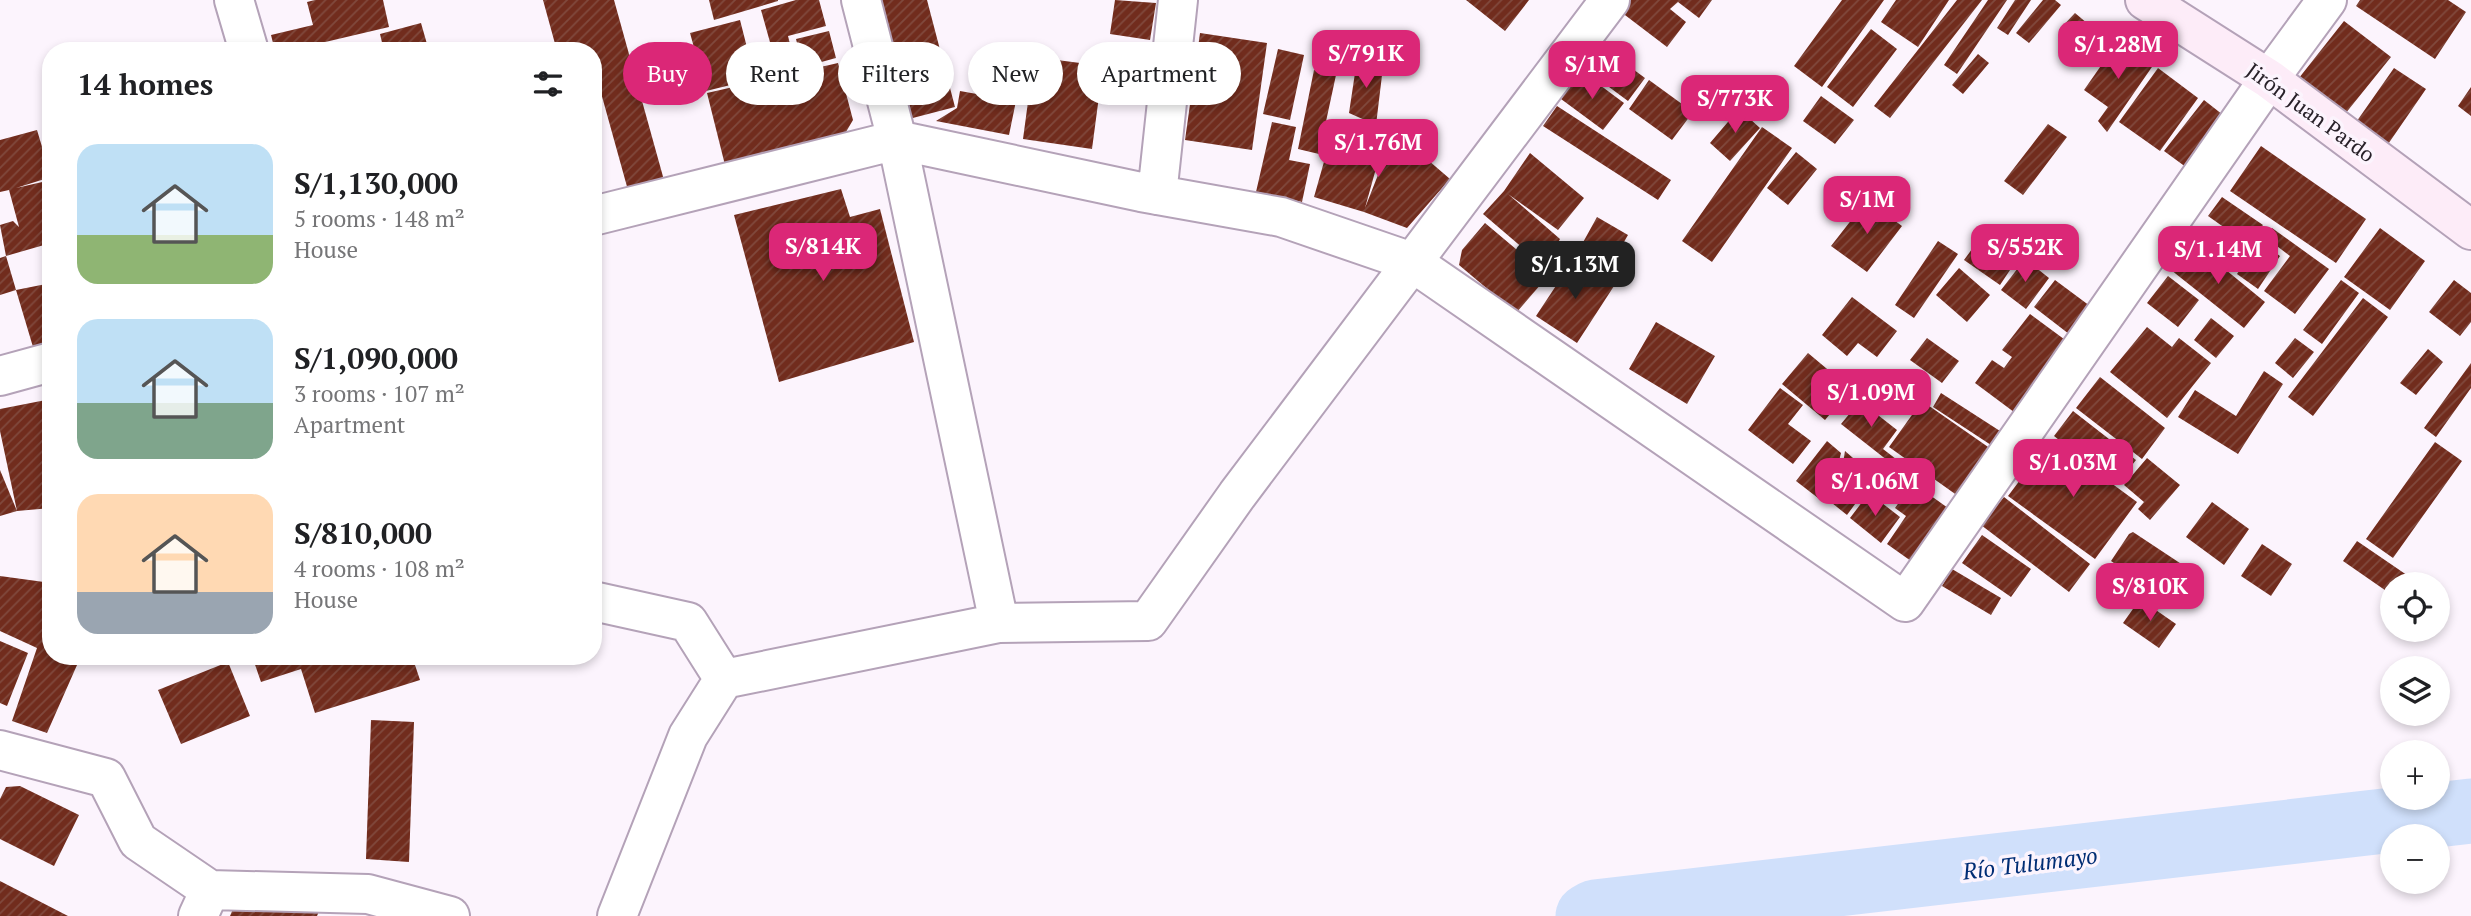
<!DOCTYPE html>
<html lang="en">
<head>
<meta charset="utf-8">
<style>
	body { margin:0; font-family:"PT Serif",serif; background:#f2f2f2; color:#202124; height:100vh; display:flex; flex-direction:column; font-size:26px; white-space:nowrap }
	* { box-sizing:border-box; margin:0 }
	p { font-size:23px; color:#757577 }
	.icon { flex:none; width:38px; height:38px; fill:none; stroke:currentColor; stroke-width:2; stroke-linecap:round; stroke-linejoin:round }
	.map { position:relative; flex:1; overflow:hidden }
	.sheet { position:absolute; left:42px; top:42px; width:560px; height:623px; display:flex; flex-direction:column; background:#fff; border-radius:28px; box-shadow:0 4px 10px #0003 }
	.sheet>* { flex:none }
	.hud { position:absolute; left:623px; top:42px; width:665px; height:63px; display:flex; gap:14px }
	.controls { position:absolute; left:2380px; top:572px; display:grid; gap:14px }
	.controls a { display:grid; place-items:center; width:70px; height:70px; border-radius:50%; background:#fff; box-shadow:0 4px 10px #0003; font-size:35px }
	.price { position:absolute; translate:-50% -60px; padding:0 16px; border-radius:14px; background:#db2777; color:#fff; font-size:23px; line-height:46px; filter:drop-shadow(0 2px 4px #0008) }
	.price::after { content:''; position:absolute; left:50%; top:42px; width:21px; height:16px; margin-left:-10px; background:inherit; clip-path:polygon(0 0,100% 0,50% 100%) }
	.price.on { background:#222; color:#fff }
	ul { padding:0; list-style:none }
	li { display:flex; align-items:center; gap:21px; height:175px; padding:0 35px }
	li span { display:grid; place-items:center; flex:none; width:196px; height:140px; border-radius:21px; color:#555 }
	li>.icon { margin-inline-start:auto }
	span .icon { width:84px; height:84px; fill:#fffc; stroke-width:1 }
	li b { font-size:30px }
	h2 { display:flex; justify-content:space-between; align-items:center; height:84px; padding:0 35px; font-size:30px }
	.tag { padding:0 24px; border-radius:32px; background:#fff; box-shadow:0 4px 10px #0003; font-size:24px; line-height:63px }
	.tag.on { background:#db2777; color:#fff }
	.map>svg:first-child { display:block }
</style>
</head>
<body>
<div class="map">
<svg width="2471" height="916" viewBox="0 0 2471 916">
	<defs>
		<pattern id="building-hatch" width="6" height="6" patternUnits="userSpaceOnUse" patternTransform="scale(1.75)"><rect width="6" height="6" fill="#712c1d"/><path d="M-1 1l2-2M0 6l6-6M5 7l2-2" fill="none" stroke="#80493d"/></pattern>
	</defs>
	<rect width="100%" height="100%" fill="#fcf4fd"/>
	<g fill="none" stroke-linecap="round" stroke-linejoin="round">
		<path stroke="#d0e0fb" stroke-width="65" d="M1588 916 1595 912 2471 811"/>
	</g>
	<path fill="url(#building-hatch)" d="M315 0H383L389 27 287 51H275L271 35 313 25 307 2Z
		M543 0H614L667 191 631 201 593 64V51H590L588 47 574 51H557Z
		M709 0H778V1L714 20Z
		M796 0H819L826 26 788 36 791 48 773 53 761 10Z
		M873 0H927L955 107 905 120Z
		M1115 0 1156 3 1150 40 1110 34Z
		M1466 0H1529L1505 31Z
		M1631 0H1712L1699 18 1678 2 1670 9 1686 22 1667 47 1621 12Z
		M1842 0H1884L1822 87 1794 66Z
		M1896 0H1949L1918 47 1881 22Z
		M1957 0H1982L1890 118 1874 106Z
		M1988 0H2007L1957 74 1944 65Z
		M2015 0H2031L2008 35 1997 28Z
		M2043 0H2055L2061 5 2029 43 2016 33Z
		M2360 0H2448L2466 12 2435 59 2356 6Z
		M2075 13 2088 24 2071 42 2059 30Z
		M740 20 755 79 706 91 690 33Z
		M2344 21 2391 57 2341 119 2295 83Z
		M421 23 429 51H384L380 34Z
		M1871 29 1897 49 1853 107 1827 87Z
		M829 31 836 58 803 67 796 39Z
		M1200 33 1267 43 1252 150 1185 140Z
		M2119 40 2154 64 2107 132 2098 121 2108 107 2084 90Z
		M357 42 359 51H325V50Z
		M1603 47 1645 78 1628 101 1586 70Z
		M1278 49 1304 55 1290 120 1263 114Z
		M1358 53 1383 67 1376 125 1349 113Z
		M1978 54 1989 63 1963 94 1952 85Z
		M1034 57 1103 66 1092 149 1023 139Z
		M838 63 853 120 843 137 725 165 707 93Z
		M2158 68 2198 98 2160 151 2119 122Z
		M2394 68 2426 89 2384 150 2352 128Z
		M1314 70 1336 75 1319 154 1298 149Z
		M1581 71 1624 103 1603 130 1561 99Z
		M1649 80 1693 112 1672 140 1629 109Z
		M2471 87V116L2458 106Z
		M960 91 1016 101 1009 135 936 121 957 108Z
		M1821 96 1854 120 1835 144 1803 121Z
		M2204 100 2232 122 2194 173 2164 151Z
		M1557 106 1671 180 1658 200 1543 126Z
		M1739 109 1760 128 1730 161 1710 143Z
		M1272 122 1296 127 1289 160 1310 164 1302 202 1256 192Z
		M1335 123 1380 154 1365 208 1385 157 1407 142 1450 179 1407 228 1364 212 1314 197Z
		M2048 124 2067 137 2023 195 2004 181Z
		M1762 127 1792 148 1712 262 1682 241Z
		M37 130 51 177 16 188 51 180V243L6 256 0 225 13 221 19 227 9 190 0 192V140Z
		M2261 146 2366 219 2336 263 2230 191Z
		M1796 152 1817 169 1788 205 1767 188Z
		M1530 153 1584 198 1558 230 1508 194 1560 239 1545 267 1483 214 1504 191Z
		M841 189 850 217 880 209 914 342 779 382 734 215Z
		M2222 197 2263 225 2249 245 2208 216Z
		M1867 200 1902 226 1867 272 1831 246Z
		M1597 217 1628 235 1611 264 1581 246Z
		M1485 223 1548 276 1516 313 1459 265 1462 250Z
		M2272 228 2329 269 2295 314 2264 291 2290 256 2265 237Z
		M2380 228 2425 261 2390 310 2344 277Z
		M1986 230 2020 255 2000 285 1964 260Z
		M1938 241 1958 254 1914 318 1895 305Z
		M2259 241 2280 256 2258 289 2237 274Z
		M2193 243 2265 302 2244 328 2171 270Z
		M6 256 16 290 51 283V352L36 357 16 290 0 295V258Z
		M2025 259 2049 278 2026 309 2001 290Z
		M1573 260 1614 286 1577 343 1536 316Z
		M1959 268 1990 295 1967 322 1936 295Z
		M2168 276 2199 300 2178 327 2147 303Z
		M2055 280 2090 306 2069 334 2034 307Z
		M2341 280 2359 293 2322 344 2303 330Z
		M2454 280 2471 293V322L2460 336 2429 312Z
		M1852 297 1897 331 1877 357 1858 343 1847 356 1822 335Z
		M2363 298 2388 317 2313 416 2288 397Z
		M2030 314 2072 345 2018 415 1975 383 1992 360 2004 368 2012 357 2002 350Z
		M2211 318 2234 336 2216 358 2194 340Z
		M1656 322 1715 356 1687 404 1629 369Z
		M2147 327 2172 347 2179 338 2211 363 2167 418 2110 372Z
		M1927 338 1959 361 1942 383 1910 360Z
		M2295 338 2314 352 2293 378 2275 363Z
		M2428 349 2443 362 2416 395 2400 383Z
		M1808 353 1851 389 1825 420 1782 384Z
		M2471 363V388L2436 437 2424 428Z
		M1883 370 1920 398 1909 413 1872 386Z
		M2264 371 2283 384 2238 454 2178 417 2195 390 2236 416Z
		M2100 377 2165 428 2142 459 2076 408Z
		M1780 388 1803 405 1788 424 1811 441 1793 464 1748 430Z
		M1941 393 2000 431 1991 445 1933 407Z
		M51 399V508L17 511 0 516V470L17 511 0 431V409Z
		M1860 401 1897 430 1883 449 1896 459 1892 464 1841 424Z
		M1922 401 1991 449 1958 496 1889 447Z
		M2073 411 2136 460 2116 485 2054 436Z
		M2051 439 2137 502 2095 559 2008 496Z
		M1827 441 1841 453 1838 465 1840 472 1818 498 1796 481Z
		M2435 442 2462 461 2393 558 2366 539Z
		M1845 451 1876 478 1871 490 1841 475Z
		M2147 458 2180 485 2150 520 2138 509 2144 502 2124 485Z
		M1842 481 1861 496 1847 515 1827 499Z
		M1913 483 1948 508 1911 561 1887 544 1906 516 1895 508Z
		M1869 493 1900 517 1881 543 1850 518Z
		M2004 497 2090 564 2069 592 1981 525Z
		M2212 502 2249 529 2224 565 2186 537Z
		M2133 532 2201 577 2180 608 2111 561 2129 534Z
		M1982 535 2031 569 2011 597 1962 563Z
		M2357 541 2420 584H2392V595L2343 561Z
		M2262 544 2292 564 2271 596 2241 576Z
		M1952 569 2001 598 1991 615 1942 586Z
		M0 576 44 582 51 585V656H81L47 733 12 721 37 648 0 631Z
		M2140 599 2176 624 2159 648 2123 623Z
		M0 641 28 653 7 706 0 703Z
		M252 656H412L420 680 315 713 301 669 261 682Z
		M228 662 250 716 181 744 158 690Z
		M371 720 414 722 409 862 366 859Z
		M20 786 79 815 54 866 0 839V799L6 787Z
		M0 881 68 916H0Z
		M233 909H320L317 916H230Z"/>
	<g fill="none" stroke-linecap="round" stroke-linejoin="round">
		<defs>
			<path id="street" d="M234 0 249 51
				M1157 195 1178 0
				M593 216 897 140 861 0
				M0 376 51 362
				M593 601 688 622 724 679
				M999 623 897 140 1141 192 1281 217 1412 262 1905 602 2269 79 2327 0
				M0 750 106 778 138 841 210 890
				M198 916 210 890 368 894 450 916
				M617 916 688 736 724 679 999 623 1148 621 1237 495 1610 0"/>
			<path id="secondary" d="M2145 0 2269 79 2471 230"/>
		</defs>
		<use href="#street" stroke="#b4a2b8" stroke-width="42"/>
		<use href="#secondary" stroke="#b4a2b8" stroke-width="42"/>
		<use href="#street" stroke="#fff" stroke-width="38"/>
		<use href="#secondary" stroke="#fdecf8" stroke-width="38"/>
	</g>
	<g text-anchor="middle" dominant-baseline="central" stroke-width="7" stroke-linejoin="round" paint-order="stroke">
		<g font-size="21" fill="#282129" stroke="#fcf4fd">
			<text transform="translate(2311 112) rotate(36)">Jirón Juan Pardo</text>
		</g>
		<g font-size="23" font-style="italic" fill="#002d74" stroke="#fcf4fd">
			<text transform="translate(2030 863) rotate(-7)">Río Tulumayo</text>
		</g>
	</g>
</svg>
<div class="controls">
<a><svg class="icon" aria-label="locate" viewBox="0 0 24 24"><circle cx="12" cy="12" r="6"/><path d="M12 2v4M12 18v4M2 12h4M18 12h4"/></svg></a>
<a><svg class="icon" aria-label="layers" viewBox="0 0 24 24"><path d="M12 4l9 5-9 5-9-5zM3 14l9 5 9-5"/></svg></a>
<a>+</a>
<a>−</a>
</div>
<b class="price" style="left:2118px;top:81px">S/1.28M</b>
<b class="price" style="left:1366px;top:90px">S/791K</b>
<b class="price" style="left:1592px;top:101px">S/1M</b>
<b class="price" style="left:1735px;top:135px">S/773K</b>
<b class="price" style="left:1378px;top:179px">S/1.76M</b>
<b class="price" style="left:1867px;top:236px">S/1M</b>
<b class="price" style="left:823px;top:283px">S/814K</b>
<b class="price" style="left:2025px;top:284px">S/552K</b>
<b class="price" style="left:2218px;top:286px">S/1.14M</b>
<b class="price on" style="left:1575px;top:301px">S/1.13M</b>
<b class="price" style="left:1871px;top:429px">S/1.09M</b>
<b class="price" style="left:2073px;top:499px">S/1.03M</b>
<b class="price" style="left:1875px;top:518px">S/1.06M</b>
<b class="price" style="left:2150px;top:623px">S/810K</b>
<div class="hud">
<a class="tag on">Buy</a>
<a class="tag">Rent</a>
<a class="tag">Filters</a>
<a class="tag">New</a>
<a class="tag">Apartment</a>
</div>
<section class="sheet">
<h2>14 homes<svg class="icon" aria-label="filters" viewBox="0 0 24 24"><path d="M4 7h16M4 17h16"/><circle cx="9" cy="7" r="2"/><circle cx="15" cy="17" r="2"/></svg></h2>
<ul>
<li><span style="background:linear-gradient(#bfe0f5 65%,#8fb573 0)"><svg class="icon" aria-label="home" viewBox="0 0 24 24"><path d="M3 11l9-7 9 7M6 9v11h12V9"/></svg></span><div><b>S/1,130,000</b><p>5 rooms · 148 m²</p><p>House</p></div></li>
<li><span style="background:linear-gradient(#bfe0f5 60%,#7fa58c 0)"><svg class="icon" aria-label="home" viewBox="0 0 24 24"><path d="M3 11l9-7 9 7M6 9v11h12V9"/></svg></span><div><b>S/1,090,000</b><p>3 rooms · 107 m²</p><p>Apartment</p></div></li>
<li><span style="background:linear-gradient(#ffd9b3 70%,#9aa5b1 0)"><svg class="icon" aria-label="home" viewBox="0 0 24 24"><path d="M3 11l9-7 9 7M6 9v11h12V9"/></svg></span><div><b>S/810,000</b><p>4 rooms · 108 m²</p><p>House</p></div></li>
</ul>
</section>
</div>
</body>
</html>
